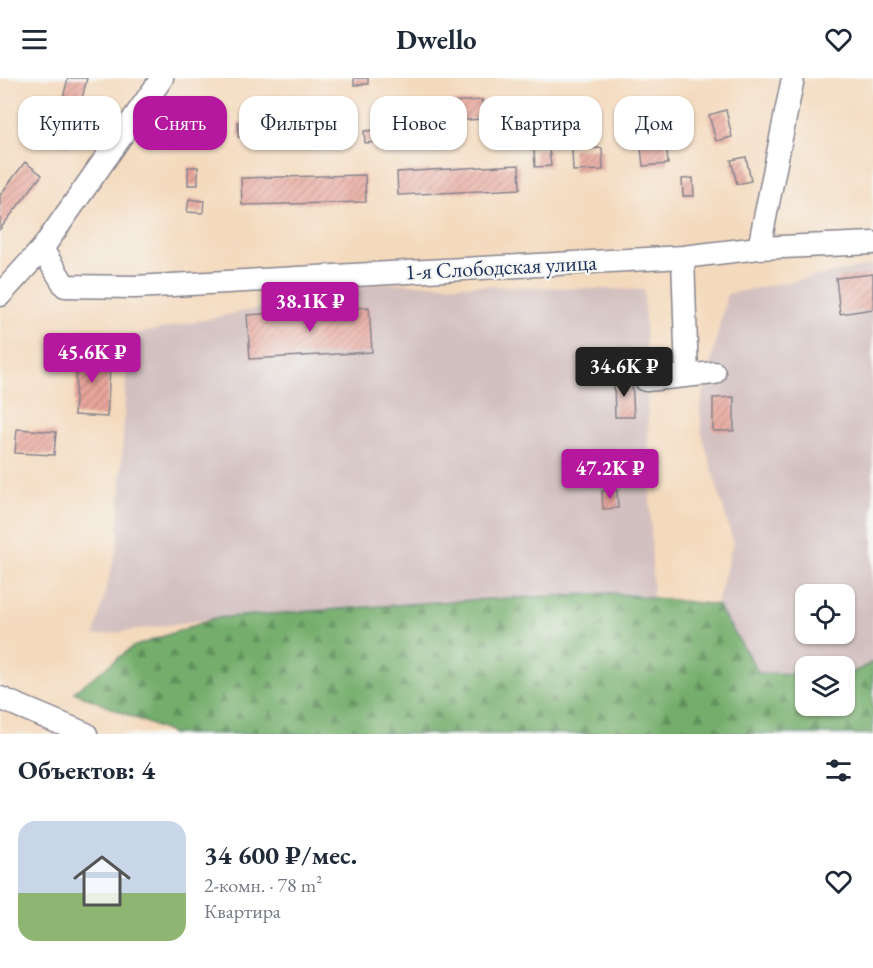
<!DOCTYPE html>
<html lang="ru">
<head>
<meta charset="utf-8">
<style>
	body { margin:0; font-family:"EB Garamond",serif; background:#f6f6f7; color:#1f2937; height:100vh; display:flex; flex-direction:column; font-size:22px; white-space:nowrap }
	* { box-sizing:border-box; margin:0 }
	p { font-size:20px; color:#747a83 }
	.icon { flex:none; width:33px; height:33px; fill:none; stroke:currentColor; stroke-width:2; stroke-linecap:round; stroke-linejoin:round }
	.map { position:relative; height:656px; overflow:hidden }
	.panel { display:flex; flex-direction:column; background:#fff; flex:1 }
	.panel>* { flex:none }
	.guide { position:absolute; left:18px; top:18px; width:837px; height:54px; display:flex; gap:12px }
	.controls { position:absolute; left:795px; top:506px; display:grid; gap:12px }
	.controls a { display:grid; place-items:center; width:60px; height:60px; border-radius:12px; background:#fff; box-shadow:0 2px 4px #0004; font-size:30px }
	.price { position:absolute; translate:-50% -51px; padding:0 14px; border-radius:6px; background:#b5179e; color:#fff; font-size:20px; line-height:39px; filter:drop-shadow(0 2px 3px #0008) }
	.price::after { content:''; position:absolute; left:50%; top:36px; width:18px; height:14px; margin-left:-9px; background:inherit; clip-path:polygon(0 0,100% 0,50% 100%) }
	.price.current { background:#222; color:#fff }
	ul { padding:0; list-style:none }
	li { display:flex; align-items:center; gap:18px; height:150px; padding:0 18px }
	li+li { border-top:2px solid #e0e1e3 }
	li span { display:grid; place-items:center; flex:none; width:168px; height:120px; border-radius:18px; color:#555 }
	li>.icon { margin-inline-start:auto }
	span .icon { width:72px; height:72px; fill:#fffc; stroke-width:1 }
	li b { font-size:26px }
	h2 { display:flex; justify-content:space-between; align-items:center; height:72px; padding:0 18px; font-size:26px }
	.tag { padding:0 21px; border-radius:18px; background:#fff; box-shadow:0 2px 4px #0004; font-size:21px; line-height:54px }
	.tag.current { background:#b5179e; color:#fff }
	header { display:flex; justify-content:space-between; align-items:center; height:78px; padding:0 18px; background:#fff; font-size:27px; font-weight:700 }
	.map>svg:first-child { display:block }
</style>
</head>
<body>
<header><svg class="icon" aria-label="menu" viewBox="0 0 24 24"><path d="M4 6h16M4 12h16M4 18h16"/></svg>Dwello<svg class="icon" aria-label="heart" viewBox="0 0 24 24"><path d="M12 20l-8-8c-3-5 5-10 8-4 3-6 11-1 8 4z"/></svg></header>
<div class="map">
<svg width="873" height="656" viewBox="0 0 873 656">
	<defs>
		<pattern id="forest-firs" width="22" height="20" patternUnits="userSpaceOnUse" patternTransform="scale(1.5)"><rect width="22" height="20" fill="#75ae6c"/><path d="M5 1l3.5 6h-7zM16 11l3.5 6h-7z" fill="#5f8e5c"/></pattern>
		<pattern id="building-hatch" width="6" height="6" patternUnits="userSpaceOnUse" patternTransform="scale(1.5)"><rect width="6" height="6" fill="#e9a69b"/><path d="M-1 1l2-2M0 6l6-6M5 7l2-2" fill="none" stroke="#bc8882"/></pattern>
	</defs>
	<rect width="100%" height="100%" fill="#f6f6f2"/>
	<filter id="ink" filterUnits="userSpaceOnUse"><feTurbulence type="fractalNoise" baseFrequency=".0167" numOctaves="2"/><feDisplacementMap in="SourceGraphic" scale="12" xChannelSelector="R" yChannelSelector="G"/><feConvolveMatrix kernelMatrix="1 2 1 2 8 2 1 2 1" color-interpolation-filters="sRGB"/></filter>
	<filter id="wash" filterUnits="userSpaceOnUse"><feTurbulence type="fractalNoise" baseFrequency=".008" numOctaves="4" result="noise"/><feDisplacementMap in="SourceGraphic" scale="24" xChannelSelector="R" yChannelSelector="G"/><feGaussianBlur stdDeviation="1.35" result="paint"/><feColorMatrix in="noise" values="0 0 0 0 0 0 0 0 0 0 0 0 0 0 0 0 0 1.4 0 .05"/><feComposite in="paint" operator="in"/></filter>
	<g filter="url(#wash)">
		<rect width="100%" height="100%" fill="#f4dabd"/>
		<path fill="#d2bfbf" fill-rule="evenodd" d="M873 187V584L850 597 845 596 844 588H806L805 596H759L717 527 733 464 702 356 700 330 727 216ZM806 516H844V555H806Z
			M379 205 644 212 653 520 610 515 385 528 215 540 94 558 118 465 128 258Z"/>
		<path fill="url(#forest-firs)" stroke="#486e65" stroke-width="1.5" d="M610 515 717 527 759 595 805 596 806 627H844L845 596H850L873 584V656H173L74 614 133 569 215 540 437 524Z"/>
		<g id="blocks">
			<path fill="url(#building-hatch)" d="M68 0H87L70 69 52 64Z
				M354 0H368V6L354 7Z
				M482 22 483 41 418 45 417 26Z
				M726 32 732 59 716 63 709 37Z
				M270 34 271 54 261 55 260 35Z
				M274 37 337 38V53L274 52Z
				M514 43H527L528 61 516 62Z
				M238 44H250L249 60 238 59Z
				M381 52 382 64 365 65 364 53Z
				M666 60 668 86 643 88 640 62Z
				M602 70 603 92 573 93 572 71Z
				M549 71 551 88 535 89 534 72Z
				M746 79 751 103 737 106 731 82Z
				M25 84 42 97 0 151V117Z
				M519 87 520 111 398 117 397 94Z
				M188 89H198V107H188Z
				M365 97 366 124 242 127 241 100Z
				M693 100 694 118H683L682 101Z
				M189 121 204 123 203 135 187 134Z
				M873 196V231L840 236 836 200Z
				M369 229 372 274 250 281 247 237Z
				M78 273 111 275 107 339 74 337Z
				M632 301 634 339H615L614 302Z
				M734 319V353H713V320Z
				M17 351 56 354 54 377 15 375Z
				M617 412 618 430 603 431 602 413Z"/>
		</g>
	</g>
	<g filter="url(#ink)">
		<use href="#blocks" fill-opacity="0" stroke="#88848e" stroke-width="1.5"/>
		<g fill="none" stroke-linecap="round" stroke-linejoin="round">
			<defs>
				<path id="minor" d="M759 170 793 0
					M42 171 65 208 135 209 683 179 759 170 873 165
					M683 179 687 298
					M0 217 42 171 162 0
					M646 302 714 295
					M0 620 86 656"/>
			</defs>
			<use href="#minor" stroke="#88848e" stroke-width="25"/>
			<use href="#minor" stroke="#fff" stroke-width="22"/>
		</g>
	</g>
	<g text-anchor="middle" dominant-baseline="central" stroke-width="4.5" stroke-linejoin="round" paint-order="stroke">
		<g font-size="22" fill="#1b2f5e" stroke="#f6f6f2">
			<text transform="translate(501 189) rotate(-3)">1-я Слободская улица</text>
		</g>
	</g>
</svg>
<div class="controls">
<a><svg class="icon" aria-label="locate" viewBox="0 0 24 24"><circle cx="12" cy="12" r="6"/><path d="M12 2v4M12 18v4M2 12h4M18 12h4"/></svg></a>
<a><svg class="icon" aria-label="layers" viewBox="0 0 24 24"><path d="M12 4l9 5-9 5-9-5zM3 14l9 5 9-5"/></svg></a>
</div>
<b class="price" style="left:310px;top:255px">38.1K ₽</b>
<b class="price" style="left:92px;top:306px">45.6K ₽</b>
<b class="price current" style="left:624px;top:320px">34.6K ₽</b>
<b class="price" style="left:610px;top:422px">47.2K ₽</b>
<div class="guide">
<a class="tag">Купить</a>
<a class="tag current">Снять</a>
<a class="tag">Фильтры</a>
<a class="tag">Новое</a>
<a class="tag">Квартира</a>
<a class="tag">Дом</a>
</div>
</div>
<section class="panel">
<h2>Объектов: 4<svg class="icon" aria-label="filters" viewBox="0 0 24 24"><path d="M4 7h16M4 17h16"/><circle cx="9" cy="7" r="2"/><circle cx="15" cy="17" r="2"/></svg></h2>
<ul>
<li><span style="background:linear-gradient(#c9d6e8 60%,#8fb573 0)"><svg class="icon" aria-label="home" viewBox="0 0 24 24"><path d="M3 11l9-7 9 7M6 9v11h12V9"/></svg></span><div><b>34 600 ₽/мес.</b><p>2-комн. · 78 m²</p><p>Квартира</p></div><svg class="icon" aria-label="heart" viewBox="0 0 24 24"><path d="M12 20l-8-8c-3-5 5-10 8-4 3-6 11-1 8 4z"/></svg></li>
</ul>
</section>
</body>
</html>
